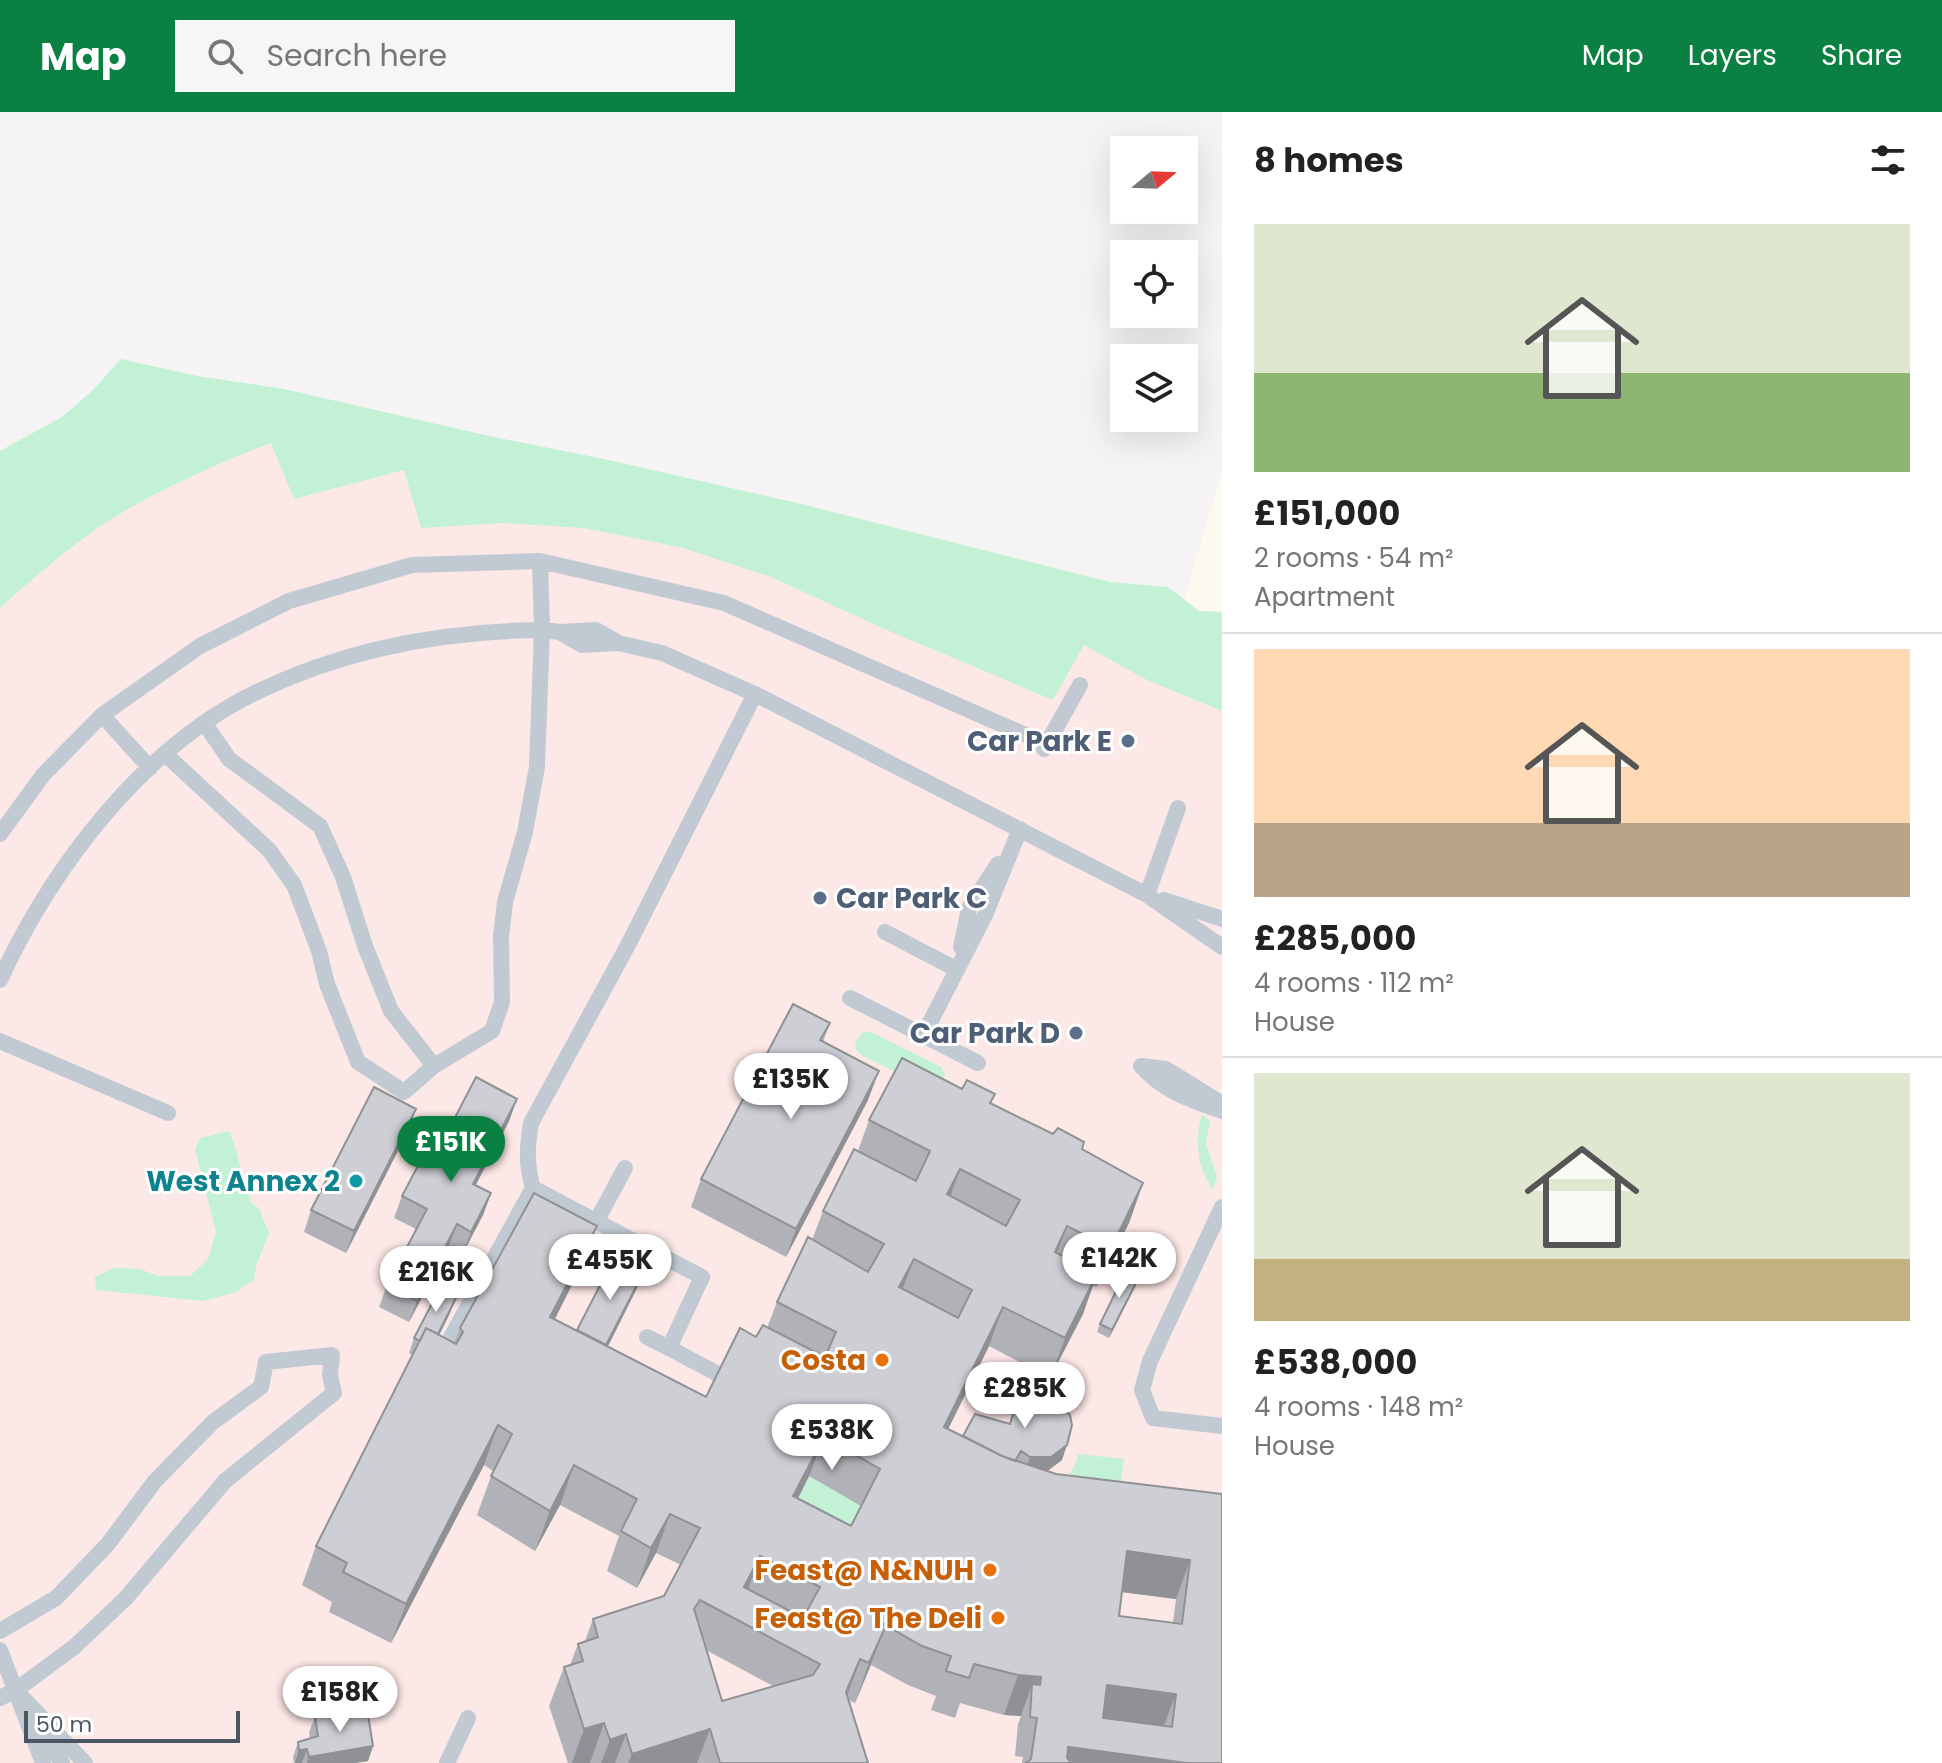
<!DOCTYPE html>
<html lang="en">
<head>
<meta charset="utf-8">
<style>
	body { margin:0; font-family:Poppins,sans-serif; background:#f6f6f6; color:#222; height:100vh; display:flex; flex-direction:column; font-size:30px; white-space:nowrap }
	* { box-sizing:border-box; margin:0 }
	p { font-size:26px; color:#767676 }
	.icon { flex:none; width:44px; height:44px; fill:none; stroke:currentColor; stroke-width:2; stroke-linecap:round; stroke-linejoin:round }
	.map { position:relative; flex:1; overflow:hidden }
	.panel { display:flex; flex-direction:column; background:#fff; width:720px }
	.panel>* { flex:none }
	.needle { width:52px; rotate:71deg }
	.buttons { position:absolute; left:1110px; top:24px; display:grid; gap:16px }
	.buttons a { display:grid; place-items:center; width:88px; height:88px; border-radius:0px; background:#fff; box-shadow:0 8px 32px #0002; font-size:40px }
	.scale { position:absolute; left:24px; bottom:20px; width:216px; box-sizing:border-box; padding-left:8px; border:4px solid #4a5661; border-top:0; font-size:22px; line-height:28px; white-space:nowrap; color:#4a5661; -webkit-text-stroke:6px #fff; paint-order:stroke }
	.price { position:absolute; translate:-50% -68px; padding:0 18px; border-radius:28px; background:#fff; color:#222; font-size:26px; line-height:52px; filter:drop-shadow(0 2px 4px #0008) }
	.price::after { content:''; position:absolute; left:50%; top:48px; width:24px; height:18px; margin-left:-12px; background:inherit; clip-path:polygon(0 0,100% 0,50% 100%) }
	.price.selected { background:#0b8043; color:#fff }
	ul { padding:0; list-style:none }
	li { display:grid; align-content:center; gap:16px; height:424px; padding:0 32px }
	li+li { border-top:2px solid #e0e0e0 }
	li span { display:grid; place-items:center; height:248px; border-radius:0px; color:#555 }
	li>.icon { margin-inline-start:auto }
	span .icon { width:144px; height:144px; fill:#fffc; stroke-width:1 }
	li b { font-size:34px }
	h2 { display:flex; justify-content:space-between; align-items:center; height:96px; padding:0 32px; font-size:34px }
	header { display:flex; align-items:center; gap:48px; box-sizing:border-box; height:112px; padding:0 40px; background:#0b8043; color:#fff }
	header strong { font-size:38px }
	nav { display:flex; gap:44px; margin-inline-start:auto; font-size:28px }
	.search { width:560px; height:72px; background:#f6f6f6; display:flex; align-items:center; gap:20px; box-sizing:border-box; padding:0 28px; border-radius:0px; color:#767676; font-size:30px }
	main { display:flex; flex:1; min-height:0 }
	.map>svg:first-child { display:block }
</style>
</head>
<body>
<header>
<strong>Map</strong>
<div class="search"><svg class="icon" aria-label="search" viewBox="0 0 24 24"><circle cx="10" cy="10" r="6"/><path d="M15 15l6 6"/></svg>Search here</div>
<nav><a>Map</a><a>Layers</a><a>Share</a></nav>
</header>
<main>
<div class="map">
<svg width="1222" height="1651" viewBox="0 0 1222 1651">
	<rect width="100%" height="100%" fill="#f5f3f3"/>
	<path fill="#fdf9ef" d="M1222 358V523L1177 512Z"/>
	<path fill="#fce8e6" d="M298 320 1222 556V1651H0V435Z"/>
	<path fill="#c3f1d5" d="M121 247 197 264 284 277 489 324 604 347 797 391 1110 470 1168 475 1199 499 1222 500V599L1147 568 1084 533 1053 588 882 516 771 465 683 436 584 416 502 411 421 416 404 358 294 387 271 331C221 350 172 372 126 398 80 425 39 461 0 496V339L62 305 93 278Z
		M864 919 873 921 941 955 945 961 941 974 928 976 863 944 856 938 855 930Z
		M1202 1002 1210 1009 1206 1031 1217 1064 1213 1078C1197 1055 1194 1029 1202 1002Z
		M230 1019 251 1091 259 1096 269 1121 256 1154 254 1168 234 1181 202 1189 96 1178 95 1165 114 1156 140 1157 158 1164H190L208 1147 216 1120 195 1037 200 1026Z
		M1078 1342 1124 1347 1117 1397 1056 1373C1068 1364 1076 1357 1078 1342Z
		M809 1364 865 1396 836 1453 779 1424Z"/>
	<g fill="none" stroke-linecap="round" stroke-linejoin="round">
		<path stroke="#c1cad2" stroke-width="16" d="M540 449 542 518 560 520 596 518 617 530
			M560 520 582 533 618 531 662 541 755 582 1147 783 1222 835
			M102 603 150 656
			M1044 637 1080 573
			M165 642 269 738 294 773 319 839 327 872 358 950 404 980 434 954 391 899 365 834 343 765 320 714 229 647 205 612
			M0 722 43 663 102 603 200 534 289 489 412 453 540 449 724 491 1028 624
			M1147 783 1178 696
			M1164 788 1222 807
			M885 820 956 857
			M961 835 969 796 998 752
			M0 868C52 755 144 633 259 579 348 536 444 519 542 518L537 655 525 720 505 790 501 825 502 890 492 919 434 954
			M850 886 978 951
			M923 924 985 803 1020 717
			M0 929 168 1001
			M1141 954C1165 980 1189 987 1222 999
			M1141 954 1166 957 1221 991
			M1222 1095 1150 1249 1142 1278 1153 1306 1222 1314
			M596 1110 625 1056
			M647 1225 669 1236 702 1165 533 1076C526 1053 527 1034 531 1011L628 833 755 582
			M669 1236 716 1261
			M439 1247 533 1076
			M0 1519 56 1486 108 1432 155 1369 213 1310 261 1275 266 1250 332 1243 330 1263 334 1281 225 1369 125 1487 74 1535 16 1578 0 1586
			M0 1538 43 1651
			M22 1585 85 1651
			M36 1610 62 1651
			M447 1651 468 1606"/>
	</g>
	<path fill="#b0b2b7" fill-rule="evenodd" d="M830 911 823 930 868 988 786 1145 691 1095 701 1067Z
		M962 977 1082 1037 1143 1071 1129 1111 1096 1175 1093 1173 1083 1202 1050 1266 989 1234 948 1317 963 1324 1062 1348 1047 1359 1056 1362 1222 1382V1651H1022L1023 1645 1015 1644 1018 1612 1021 1604 1004 1603 960 1591 955 1606 931 1598 936 1584 908 1573 871 1553 855 1591 848 1588 868 1651H568L549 1594 564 1555 570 1553 578 1532 585 1529 593 1507 664 1484 681 1453 656 1441 637 1476 607 1459 619 1424 560 1393 535 1439 477 1403 493 1359 484 1353 391 1531 329 1500 332 1490 302 1473 316 1434 413 1243 409 1241 414 1226 450 1201 439 1223 454 1231 460 1216 582 1153 555 1207 577 1219 636 1178 608 1234 706 1285 756 1225 767 1216 777 1190 812 1128 823 1099 858 1039 869 1008ZM809 1364 861 1394 851 1414 798 1387ZM1122 1480 1176 1487 1173 1511 1119 1504ZM706 1538 773 1574 722 1589Z
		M517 987 509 1009 476 1073 491 1081 483 1103 463 1141 449 1134 409 1210 379 1195 387 1173 416 1117 394 1106 402 1084 432 1050Z
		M416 997 408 1019 346 1141 304 1120 311 1098Z
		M1136 1173 1109 1226 1097 1220 1100 1212Z
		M315 1605 373 1634 368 1649 355 1651H294L293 1645 298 1630 310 1626 309 1620Z"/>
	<path fill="#909195" d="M879 959 868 988 786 1145 796 1117Z
		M517 987 509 1009 465 1093 473 1072Z
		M416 997 408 1019 346 1141 354 1119Z
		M960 1057 946 1097 947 1082Z
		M1143 1071 1129 1111 1096 1175 1111 1136Z
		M491 1081 483 1103 463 1141 471 1120Z
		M457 1112 449 1134 409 1210 417 1189Z
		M597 1114 582 1153 536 1244 550 1205Z
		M1067 1114 1052 1154 1055 1140Z
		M914 1147 899 1186V1175Z
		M1097 1162 1083 1202 1050 1266 1065 1226Z
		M642 1163 636 1178 601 1248 606 1233Z
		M1139 1165 1136 1173 1109 1226 1112 1218Z
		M456 1186 450 1201 426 1250 432 1235Z
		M1003 1195 989 1234 930 1354 944 1315Z
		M498 1313 484 1353 391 1531 406 1492Z
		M824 1325 809 1364 779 1424 793 1384Z
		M1067 1333 1062 1348 1046 1360H1025L1030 1345Z
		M574 1353 560 1393 535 1439 550 1399Z
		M670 1402 656 1441 637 1476 651 1436Z
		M1127 1439 1190 1448 1176 1487 1113 1479Z
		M760 1444 746 1483 744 1475Z
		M884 1518 869 1557 855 1591 869 1551Z
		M860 1547 846 1587V1580Z
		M1018 1563 1041 1565 1031 1594 1032 1572 1021 1604 1004 1603Z
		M1107 1573 1176 1582 1161 1621 1093 1613Z
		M604 1611 590 1651H572L584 1617Z
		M710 1617 697 1651H628L632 1642Z
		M626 1622 615 1651H601L610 1628Z
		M373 1634 368 1649 355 1651H307L309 1645Z
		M1068 1635 1187 1651H1062Z
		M307 1637 302 1651H295L299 1638Z"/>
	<path fill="#cdcfd5" stroke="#909195" stroke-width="2" fill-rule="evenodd" d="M793 892 830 911 820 928 879 959 796 1117 701 1067Z
		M902 946 962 977 967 968 995 982 990 991 1053 1022 1058 1016 1084 1030 1082 1037 1143 1071 1111 1136 1067 1114 1055 1140 1097 1162 1065 1226 1003 1195 944 1315 1002 1344 1056 1362 1222 1382V1651H1187L1068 1635 1067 1646 1071 1651H1026L1031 1647 1037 1606 1030 1605 1032 1572 1040 1573 1041 1565 1018 1563 974 1552 969 1566 946 1559 951 1544 922 1534 880 1510 878 1514 884 1518 869 1551 860 1547 846 1580 868 1651H720L710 1617 632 1642 626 1622 610 1628 604 1611 584 1617 564 1555 583 1549 578 1532 598 1525 593 1507 664 1484 700 1416 670 1402 651 1436 621 1419 637 1387 574 1353 550 1399 491 1364 512 1322 498 1313 406 1492 343 1460 347 1451 316 1434 426 1216 456 1232 463 1220 460 1216 534 1081 597 1114 550 1205 706 1285 740 1216 756 1225 763 1213 825 1245 836 1220 777 1190 808 1125 868 1160 884 1132 823 1099 854 1037 916 1069 930 1039 869 1008ZM960 1057 1020 1088 1006 1114 947 1082ZM914 1147 972 1178 958 1206 899 1175ZM824 1325 880 1357 851 1414 793 1384ZM1127 1439 1190 1448 1182 1512 1119 1504ZM760 1444 820 1475 803 1506 744 1475ZM700 1488 820 1552 813 1563 722 1589 694 1497ZM1107 1573 1176 1582 1172 1615 1103 1606Z
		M476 965 517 987 473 1072 491 1081 471 1120 457 1112 417 1189 387 1173 427 1097 402 1084 422 1046 432 1050Z
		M374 975 416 997 354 1119 311 1098Z
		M613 1148 642 1163 606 1233 577 1218Z
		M1126 1159 1139 1165 1112 1218 1100 1212Z
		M439 1178 456 1186 438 1222 426 1216 420 1229 414 1226Z
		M1041 1284 1056 1288 1070 1303 1072 1313 1067 1333 1051 1345H1030L1021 1339 1015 1349 1002 1344 963 1324 975 1302 1010 1312 1013 1302 1025 1289Z
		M367 1597 373 1634 309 1645 307 1637 299 1638 298 1630 318 1624 315 1605Z"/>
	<g fill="#5c6f8a" stroke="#fff" stroke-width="3">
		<circle cx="1128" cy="629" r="8"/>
		<circle cx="820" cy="786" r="8"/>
		<circle cx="1076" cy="921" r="8"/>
	</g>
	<circle fill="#0f9aa8" stroke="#fff" stroke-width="3" cx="356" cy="1069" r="8"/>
	<g fill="#e8710a" stroke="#fff" stroke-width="3">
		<circle cx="882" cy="1248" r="8"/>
		<circle cx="990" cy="1458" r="8"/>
		<circle cx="998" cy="1506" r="8"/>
	</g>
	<g text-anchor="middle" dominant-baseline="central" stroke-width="6" stroke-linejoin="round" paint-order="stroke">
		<g font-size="28" font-weight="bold" fill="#4e5e75" stroke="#fff" text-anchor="end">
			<text x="1112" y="629">Car Park E</text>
			<text x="836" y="786" text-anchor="start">Car Park C</text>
			<text x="1060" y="921">Car Park D</text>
		</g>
		<g font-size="28" font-weight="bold" fill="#0d838f" stroke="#fff" text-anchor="end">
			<text x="340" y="1069">West Annex 2</text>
		</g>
		<g font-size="28" font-weight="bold" fill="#c56008" stroke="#fff" text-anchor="end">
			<text x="866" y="1248">Costa</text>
			<text x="974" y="1458">Feast@ N&amp;NUH</text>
			<text x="982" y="1506">Feast@ The Deli</text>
		</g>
	</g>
</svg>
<div class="buttons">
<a><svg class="needle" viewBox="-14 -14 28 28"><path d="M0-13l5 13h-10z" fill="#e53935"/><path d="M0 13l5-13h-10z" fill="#767676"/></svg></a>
<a><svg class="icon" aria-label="locate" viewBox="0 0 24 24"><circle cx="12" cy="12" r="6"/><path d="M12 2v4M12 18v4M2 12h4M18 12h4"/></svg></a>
<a><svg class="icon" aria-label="layers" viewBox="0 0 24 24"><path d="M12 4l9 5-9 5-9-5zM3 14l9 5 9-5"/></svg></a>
</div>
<div class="scale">50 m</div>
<b class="price" style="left:791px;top:1009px">£135K</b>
<b class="price selected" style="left:451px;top:1072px">£151K</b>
<b class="price" style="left:1119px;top:1188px">£142K</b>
<b class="price" style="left:610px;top:1190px">£455K</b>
<b class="price" style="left:436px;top:1202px">£216K</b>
<b class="price" style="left:1025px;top:1318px">£285K</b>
<b class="price" style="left:832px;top:1360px">£538K</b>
<b class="price" style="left:340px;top:1622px">£158K</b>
</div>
<section class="panel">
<h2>8 homes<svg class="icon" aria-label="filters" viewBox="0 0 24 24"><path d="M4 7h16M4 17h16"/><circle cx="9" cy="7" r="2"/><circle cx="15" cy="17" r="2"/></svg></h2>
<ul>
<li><span style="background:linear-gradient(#dfe7d0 60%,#8fb573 0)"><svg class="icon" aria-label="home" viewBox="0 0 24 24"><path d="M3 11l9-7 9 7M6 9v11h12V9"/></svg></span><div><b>£151,000</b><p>2 rooms · 54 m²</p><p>Apartment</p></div></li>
<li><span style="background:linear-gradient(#ffd9b3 70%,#b9a48a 0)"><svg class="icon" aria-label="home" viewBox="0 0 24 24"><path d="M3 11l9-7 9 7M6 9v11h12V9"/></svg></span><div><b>£285,000</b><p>4 rooms · 112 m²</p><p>House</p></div></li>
<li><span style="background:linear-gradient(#dfe7d0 75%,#c2b280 0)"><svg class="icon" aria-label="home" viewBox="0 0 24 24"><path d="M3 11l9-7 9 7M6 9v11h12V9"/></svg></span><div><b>£538,000</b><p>4 rooms · 148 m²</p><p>House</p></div></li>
</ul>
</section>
</main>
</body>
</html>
